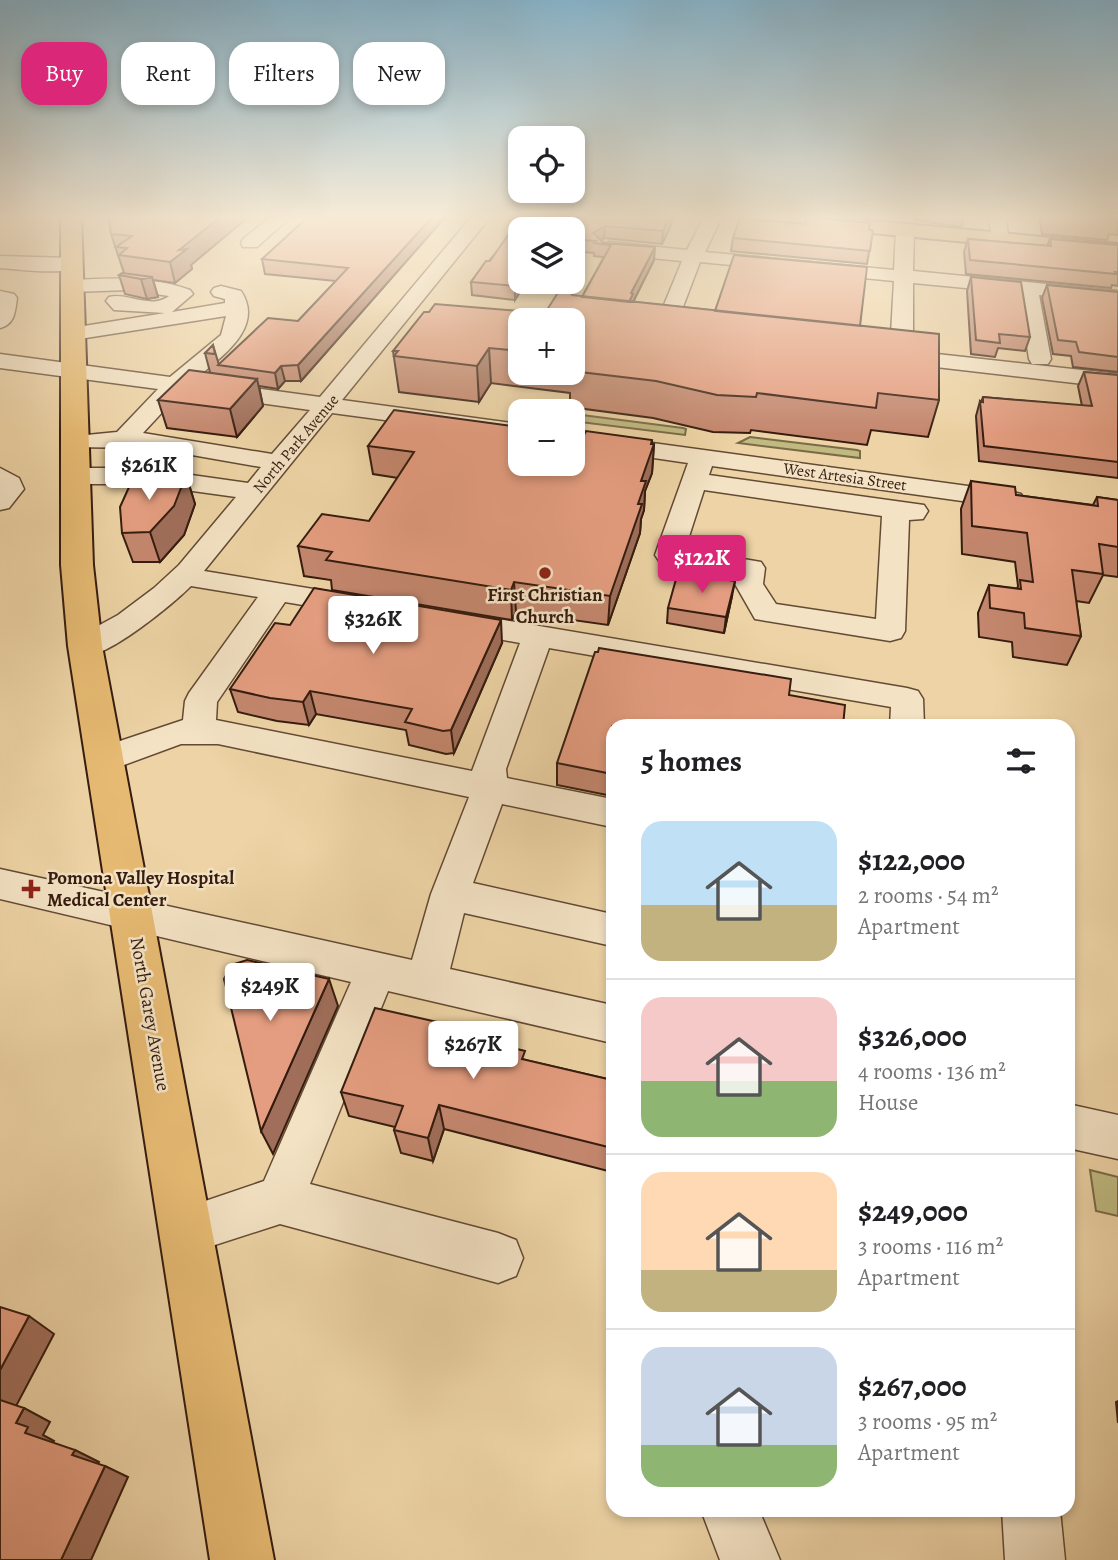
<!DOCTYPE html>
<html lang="en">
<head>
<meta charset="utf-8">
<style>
	body { margin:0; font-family:Alegreya,serif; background:#f2f2f2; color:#202124; height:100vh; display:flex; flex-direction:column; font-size:26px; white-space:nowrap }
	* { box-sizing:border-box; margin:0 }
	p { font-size:23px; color:#757577 }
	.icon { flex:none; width:38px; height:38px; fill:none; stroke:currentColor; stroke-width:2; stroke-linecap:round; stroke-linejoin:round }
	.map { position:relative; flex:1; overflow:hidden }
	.details { position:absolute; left:606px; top:719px; width:469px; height:798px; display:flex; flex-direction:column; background:#fff; border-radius:21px; box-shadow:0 4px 10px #0003 }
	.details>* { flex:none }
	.hud { position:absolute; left:21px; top:42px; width:480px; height:63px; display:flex; gap:14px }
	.buttons { position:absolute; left:508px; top:126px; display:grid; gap:14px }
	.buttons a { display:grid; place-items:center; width:77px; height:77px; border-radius:14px; background:#fff; box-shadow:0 4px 10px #0003; font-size:35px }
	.price { position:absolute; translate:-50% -60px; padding:0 16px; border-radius:7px; background:#fff; color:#222; font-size:23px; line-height:46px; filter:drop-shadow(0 2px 4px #0008) }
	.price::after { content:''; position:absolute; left:50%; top:42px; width:21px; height:16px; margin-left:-10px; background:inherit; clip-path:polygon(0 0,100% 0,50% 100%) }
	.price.on { background:#db2777; color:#fff }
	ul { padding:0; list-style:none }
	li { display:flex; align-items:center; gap:21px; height:175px; padding:0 35px }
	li+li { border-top:2px solid #e0e0e0 }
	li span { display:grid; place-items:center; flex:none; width:196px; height:140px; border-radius:21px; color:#555 }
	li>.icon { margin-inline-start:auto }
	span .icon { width:84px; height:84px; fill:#fffc; stroke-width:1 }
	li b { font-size:30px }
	h2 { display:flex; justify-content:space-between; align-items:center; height:84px; padding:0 35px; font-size:30px }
	.pill { padding:0 24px; border-radius:21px; background:#fff; box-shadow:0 4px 10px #0003; font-size:24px; line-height:63px }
	.pill.on { background:#db2777; color:#fff }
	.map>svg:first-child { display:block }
</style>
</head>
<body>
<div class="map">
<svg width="1118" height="1560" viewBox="0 0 1118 1560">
	<rect width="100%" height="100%" fill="#edd3a5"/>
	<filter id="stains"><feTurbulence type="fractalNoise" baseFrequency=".00286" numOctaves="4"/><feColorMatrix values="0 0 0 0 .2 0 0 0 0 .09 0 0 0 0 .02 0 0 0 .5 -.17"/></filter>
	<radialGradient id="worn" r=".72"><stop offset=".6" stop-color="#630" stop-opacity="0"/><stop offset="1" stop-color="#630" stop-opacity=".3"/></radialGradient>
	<path fill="#c0ba81" stroke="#7a6b48" stroke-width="2" d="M582 415 683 428 686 429 685 435 572 421 576 416Z
		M750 437 857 450 860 451V458L738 443Z
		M1090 1170 1118 1177V1216L1096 1211Z"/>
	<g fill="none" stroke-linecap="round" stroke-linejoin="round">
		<defs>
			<path id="minor" d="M273 215H293L257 247H243L241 243 243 239Z
				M473 215H492L342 400 520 424V438L332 413 204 571 356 596 366 598 371 605 366 612 356 614 285 602 217 702 216 720 472 771 520 643 445 629 441 622 445 615 456 612 907 688 918 691 923 699 924 726H890L891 707 549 648 506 769 507 778 612 799V827L502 804 473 883 612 914V946L464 913 450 969 612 1005V1043L388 991 310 1184 498 1233 516 1240 523 1258 516 1276 498 1283 280 1224 187 1254 170 1247 163 1230 170 1213 264 1181 351 982 0 899V869L412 960 431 894 469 797 218 744H181L105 772 93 768 88 759 93 750 183 720 185 701 189 693 258 597 191 586C173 604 110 656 85 656 81 656 78 654 74 653L70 646 74 639 118 615 154 588 179 565 236 497 142 484H75L66 481 62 476 66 471 75 468H142L248 483 261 467 152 448 66 447 63 442 66 437 117 432 158 389 0 368V354L170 377 221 335 226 316 73 340 65 339 62 334 65 329 165 313 114 310 106 301 109 297C127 292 151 310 169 296L128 290 73 292 66 290 63 286 66 282 73 280C113 278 151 276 190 290L193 294 172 312 225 303V299L214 296 211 292 214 288 221 286 241 291C266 329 218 359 194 380L320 397ZM181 392 310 410 272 454 143 433Z
				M705 215H723L705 252 894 270 896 231 905 226 914 231 913 271 1118 291V303L1039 295 1051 359 1048 364H1032L1029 359 1019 293 913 283V334L910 339H894L891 334 894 281 700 262 681 312 678 316H664L661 312 682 261 609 254 600 248 609 242 687 250Z
				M988 215H1006L1008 239 1005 243H993Z
				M0 256 72 258 82 264C71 277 17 269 0 268Z
				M0 291 14 294 17 298C15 312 15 324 0 328Z
				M892 349 1118 374V388L884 361 881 356 884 351Z
				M572 432 1012 492 1021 494 1025 500 1021 506 1012 508 712 466 709 475 924 505 928 511 923 519 909 520 905 631 901 638 890 641 755 619 735 584 736 574 659 561 655 555 688 463 572 446ZM704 490 882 516 876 619 776 604 763 584 765 568 761 562 685 549Z
				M0 468 19 478 24 489 9 508 0 510Z
				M1068 1104 1118 1115V1159L1068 1148Z
				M701 1510H759L780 1560H720Z
				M1002 1510H1060L1065 1560H1005Z"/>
			<path id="major" d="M61 215H81L93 565 102 646 274 1560H210L68 646 61 565Z
				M735 215H810L1118 244V256L744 221Z"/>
		</defs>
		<use href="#minor" stroke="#634a34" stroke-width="3"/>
		<use href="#major" stroke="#351c0f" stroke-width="4"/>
		<use href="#minor" fill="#f3e2c4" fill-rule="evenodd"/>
		<use href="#major" fill="#e6ba72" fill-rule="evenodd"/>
	</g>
	<path fill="#c4876e" stroke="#351c0f" stroke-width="2" fill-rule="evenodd" d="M109 215 191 265 192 269 175 283 153 280 158 297 147 299 125 294 119 275 124 273 111 234Z
		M447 215 301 381H285L278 389 259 386 263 406 237 437 167 428 158 400 210 372 205 353 213 345 219 365 298 321 336 281 265 274 262 259Z
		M528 215H672L671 225 662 244 604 238 601 240 604 243 654 260 633 302 860 326 939 400 928 437 871 430 867 445 751 430 750 433 713 432 653 418 570 407V393L491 383 479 402 399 392 393 351 545 313 572 295 582 297 604 257 594 256V253L572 251V229H520V282H526L515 300 472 295 471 282ZM520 320H572V373H520Z
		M840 215H870L869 218Z
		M915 215H964L961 227 915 220Z
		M1039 215H1118V235L1109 234 1107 240 1042 234Z
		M869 230H873L867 264 731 251 733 238Z
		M968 239 1047 246 1050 239 1118 245V286L1112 285 1111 288 966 274 964 252Z
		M971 277 1030 337 1025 351 998 348 995 357 971 354 967 291Z
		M1047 285 1118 292V372L1073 367 1071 356 1053 354 1042 298Z
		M1084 372 1118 375V478L979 461 976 416 980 401 981 402 983 397 1082 406 1078 386Z
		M654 444 652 473 645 491 644 510 641 519 640 533 608 625 516 612 512 620 332 590 331 580 304 576 298 546 369 521 398 478 373 474 368 446Z
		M186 475 195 504 184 535 160 562H133L122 533Z
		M971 481 1016 495 1093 505 1097 497 1118 500V577L1103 575 1089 603 1076 601 1081 636 1067 665 1013 657 1012 642 979 637 978 613 989 585 1017 589 1018 586 1015 562 962 554 961 509Z
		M732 596 724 633 667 623 668 608Z
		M290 625 502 643 454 753 446 754 409 745 406 730 316 714 309 725 277 721 238 712 230 689Z
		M612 726V796L557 785V763Z
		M465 1036 525 1060 612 1080V1172L444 1129 433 1161 401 1153 394 1130 395 1127 349 1116 341 1092Z
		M1118 1401V1423L1116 1402Z"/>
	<path fill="#a06e5a" stroke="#351c0f" stroke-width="2" d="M223 215H251L191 265 192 269 175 283 170 262 179 250Z
		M434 215H447L301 381 298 365Z
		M670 215H672L671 225 662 244 663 231Z
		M605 226 604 238 597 243 593 233Z
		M655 247 654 260 633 302 627 318 631 293Z
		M152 277 158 297 147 299 141 279Z
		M520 278V282H526L515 300V286Z
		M489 348 491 383 479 402 477 366Z
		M281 366 285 381 278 389 275 373Z
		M257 379 263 406 237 437 230 409Z
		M652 440V451L654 444 652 473 645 491 644 510 641 519 640 533 608 625 610 596Z
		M186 475 195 504 184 535 160 562 150 532Z
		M735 581 732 596 724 633 726 617Z
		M514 582 516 612 512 620 511 590Z
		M501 620 502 643 454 753 451 730Z
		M310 691 316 714 309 725 303 702Z
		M329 979 338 1006 273 1154 261 1131Z
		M439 1105 444 1129 433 1161 428 1138Z
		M29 1316 54 1334 14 1410 0 1403V1370Z
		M24 1408 50 1422 43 1435 54 1441 51 1446 25 1433 16 1423Z
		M75 1450 99 1462 96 1467 72 1455Z
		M105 1466 128 1477 91 1560H61Z"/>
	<path fill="#e49d80" stroke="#351c0f" stroke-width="2" d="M109 215H223L179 250 187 249 170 262 119 255 127 248 116 247 132 236 111 234Z
		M310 215H434L298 365 281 366 275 373 218 365 268 318 298 321 348 268 262 259Z
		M528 215H670L663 231 605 226 593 233 604 243 655 247 631 293 633 294 629 302 582 297 611 245 594 243 596 241 572 239V229H520V278L515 286 471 282 486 261H490L520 218 526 219Z
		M1059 215H1112L1114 220Z
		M807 217 870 223 869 230H873L870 251 733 238 740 218 805 224Z
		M968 239 1051 246 1050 239 1118 245V272H1115L1116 274 970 260Z
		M734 255 867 267 860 326 715 311Z
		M122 273 152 277 141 279 119 275Z
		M971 277 1021 282 1030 337 999 334 1000 343 976 340Z
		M1047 285 1118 292V357L1079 352 1076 342 1058 340Z
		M559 291 570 292 572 295 939 334V400L878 393 876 408 757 393 756 397 717 395 656 381 572 371V367L577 358 572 357V320H520V351L489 348 477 366 394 356 398 351H393L424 312H429L435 304 545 313Z
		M213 345 215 354 205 353Z
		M189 370 257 379 230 409 158 400Z
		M1084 372 1118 375V462L984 446 980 401 983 402V397L1092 406Z
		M394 410 520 427V464H572V434L584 435 586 431 652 440 651 444H654L641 481H646L638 504H642L610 596 514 582 511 590 326 560 332 552 298 546 322 514 369 521 414 452 368 446Z
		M186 475 174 506 150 532 122 533 120 507 134 476Z
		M971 481 1015 487 1016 495 1098 506 1097 497 1118 500V547L1099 544 1103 574 1072 570 1081 636 1025 628 1024 613 990 608 989 585 1021 589 1020 580 1033 582 1027 533 972 526Z
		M678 572 735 581 726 617 668 608Z
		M314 588 501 620 451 730 443 731 405 722 412 709 310 691 303 702 270 698 230 689 275 623 290 625Z
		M599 648 791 679 789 695 845 705 843 726H612V774L557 763 595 652H598Z
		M247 960 329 979 261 1131 224 979 231 965Z
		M375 1008 464 1028 461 1035 525 1051 522 1059 612 1080V1148L439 1105 428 1138 394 1130 403 1106 341 1092Z
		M0 1307 29 1316 0 1370Z
		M0 1400 24 1408 16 1423 28 1427 25 1433 75 1450 72 1455 105 1466 61 1560H0Z"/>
	<linearGradient id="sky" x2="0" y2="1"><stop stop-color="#88b6ce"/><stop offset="0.5" stop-color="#f7ebd6"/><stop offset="1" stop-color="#f7ebd6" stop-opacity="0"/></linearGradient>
	<rect width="1118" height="434" fill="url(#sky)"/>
	<g fill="#8f2418" stroke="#f3e2c4" stroke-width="2.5">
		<circle cx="545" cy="573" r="7"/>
		<path d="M27.5 878.5h7v7h7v7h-7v7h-7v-7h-7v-7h7z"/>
	</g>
	<g text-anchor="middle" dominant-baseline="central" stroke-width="5" stroke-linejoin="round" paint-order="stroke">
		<g font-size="16" fill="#351c0f" stroke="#f3e2c4">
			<text transform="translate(296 444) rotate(-50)">North Park Avenue</text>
			<text transform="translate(845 477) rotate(8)">West Artesia Street</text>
		</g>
		<g font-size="19" font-weight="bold" fill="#351c0f" stroke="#f3e2c4">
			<text x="545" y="595">First Christian<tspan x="545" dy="22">Church</tspan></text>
			<text x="47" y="878" text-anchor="start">Pomona Valley Hospital<tspan x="47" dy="22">Medical Center</tspan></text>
		</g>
		<g font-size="19" fill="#351c0f" stroke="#f3e2c4">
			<text transform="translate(150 1014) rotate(80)">North Garey Avenue</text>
		</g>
	</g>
	<rect width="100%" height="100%" filter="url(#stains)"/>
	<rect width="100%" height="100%" fill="url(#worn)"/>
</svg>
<div class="buttons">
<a><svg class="icon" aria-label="locate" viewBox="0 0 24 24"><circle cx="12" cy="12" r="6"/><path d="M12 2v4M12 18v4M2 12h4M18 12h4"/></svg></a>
<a><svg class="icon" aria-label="layers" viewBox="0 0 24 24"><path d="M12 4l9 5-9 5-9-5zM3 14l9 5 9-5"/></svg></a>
<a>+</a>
<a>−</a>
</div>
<b class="price" style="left:149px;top:502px">$261K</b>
<b class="price on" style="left:702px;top:595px">$122K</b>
<b class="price" style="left:373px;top:656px">$326K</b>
<b class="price" style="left:270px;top:1023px">$249K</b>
<b class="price" style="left:473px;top:1081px">$267K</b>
<div class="hud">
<a class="pill on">Buy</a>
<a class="pill">Rent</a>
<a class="pill">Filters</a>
<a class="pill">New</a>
</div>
<section class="details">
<h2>5 homes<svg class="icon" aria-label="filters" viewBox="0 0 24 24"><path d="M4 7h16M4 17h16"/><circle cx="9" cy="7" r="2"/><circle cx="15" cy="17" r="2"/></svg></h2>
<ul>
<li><span style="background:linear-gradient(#bfe0f5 60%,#c2b280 0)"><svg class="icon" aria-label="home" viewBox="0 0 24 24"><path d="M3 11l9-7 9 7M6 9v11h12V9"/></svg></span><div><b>$122,000</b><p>2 rooms · 54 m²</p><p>Apartment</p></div></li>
<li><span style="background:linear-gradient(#f6c9c9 60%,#8fb573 0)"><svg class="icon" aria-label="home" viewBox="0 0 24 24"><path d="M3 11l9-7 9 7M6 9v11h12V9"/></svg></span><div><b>$326,000</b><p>4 rooms · 136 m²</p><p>House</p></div></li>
<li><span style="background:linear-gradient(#ffd9b3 70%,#c2b280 0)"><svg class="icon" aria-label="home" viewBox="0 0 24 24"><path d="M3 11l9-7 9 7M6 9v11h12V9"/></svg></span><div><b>$249,000</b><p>3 rooms · 116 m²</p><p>Apartment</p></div></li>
<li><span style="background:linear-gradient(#c9d6e8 70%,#8fb573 0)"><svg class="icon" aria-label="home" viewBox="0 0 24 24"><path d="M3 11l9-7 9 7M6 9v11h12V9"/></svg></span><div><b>$267,000</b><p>3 rooms · 95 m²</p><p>Apartment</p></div></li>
</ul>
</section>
</div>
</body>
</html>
